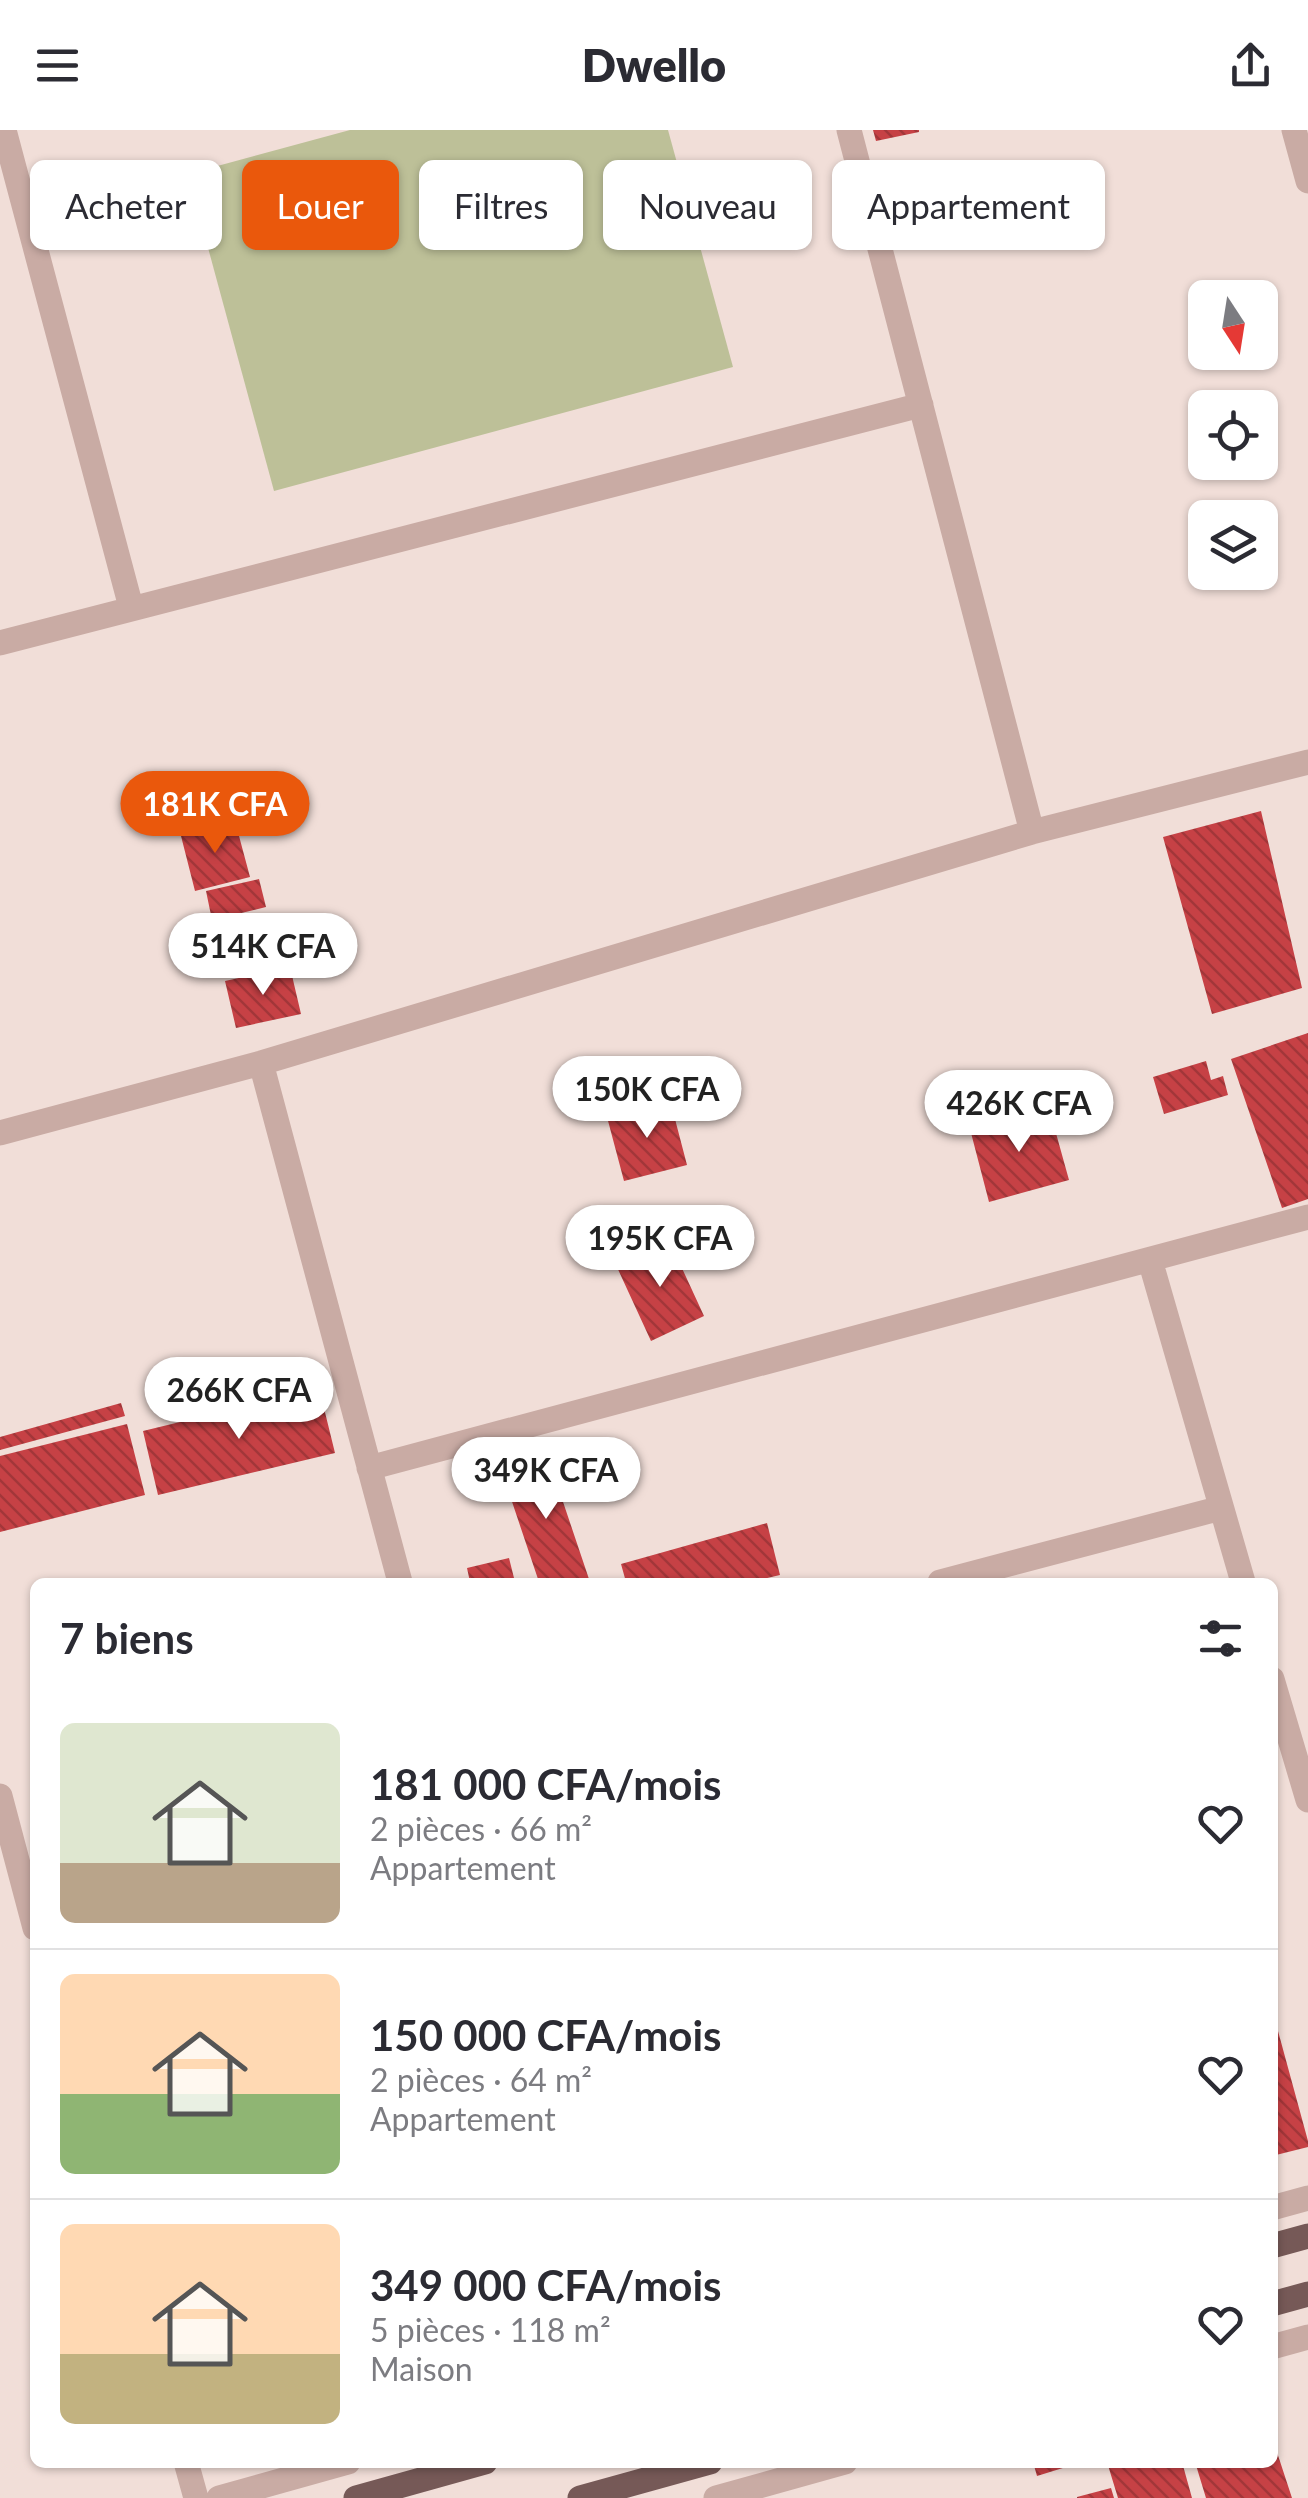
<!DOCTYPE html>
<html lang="fr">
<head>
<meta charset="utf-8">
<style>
	body { margin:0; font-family:Lato,sans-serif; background:#f7f7f7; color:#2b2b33; height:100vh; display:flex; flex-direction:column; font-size:38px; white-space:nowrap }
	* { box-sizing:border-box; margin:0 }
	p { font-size:32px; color:#7c7c81 }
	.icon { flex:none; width:55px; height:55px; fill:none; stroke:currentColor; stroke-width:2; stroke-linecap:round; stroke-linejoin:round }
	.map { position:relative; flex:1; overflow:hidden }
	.drawer { position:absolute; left:30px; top:1448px; width:1248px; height:890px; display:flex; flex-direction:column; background:#fff; border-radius:15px; box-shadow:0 2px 8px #0004 }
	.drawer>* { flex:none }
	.hud { position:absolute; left:30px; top:30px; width:1250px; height:90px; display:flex; gap:20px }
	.needle { width:65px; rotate:168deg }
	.tools { position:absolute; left:1188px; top:150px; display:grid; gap:20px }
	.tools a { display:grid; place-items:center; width:90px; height:90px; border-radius:15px; background:#fff; box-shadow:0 2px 8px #0004; font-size:50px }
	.price { position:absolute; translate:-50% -85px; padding:0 22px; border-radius:35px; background:#fff; color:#222; font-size:32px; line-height:65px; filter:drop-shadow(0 2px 5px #0008) }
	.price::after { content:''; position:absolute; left:50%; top:60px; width:30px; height:22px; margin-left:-15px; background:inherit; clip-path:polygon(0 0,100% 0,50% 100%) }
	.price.on { background:#ea580c; color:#fff }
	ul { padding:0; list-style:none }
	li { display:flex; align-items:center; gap:30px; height:250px; padding:0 30px }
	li+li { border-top:2px solid #e1e1e2 }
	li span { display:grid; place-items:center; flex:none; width:280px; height:200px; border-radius:15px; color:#555 }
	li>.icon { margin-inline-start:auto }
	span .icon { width:120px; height:120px; fill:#fffc; stroke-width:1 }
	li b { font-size:42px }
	h2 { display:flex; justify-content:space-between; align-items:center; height:120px; padding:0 30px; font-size:42px }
	.tag { padding:0 35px; border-radius:15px; background:#fff; box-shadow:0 2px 8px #0004; font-size:35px; line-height:90px }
	.tag.on { background:#ea580c; color:#fff }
	header { display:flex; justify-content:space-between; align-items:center; height:130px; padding:0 30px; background:#fff; font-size:45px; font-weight:800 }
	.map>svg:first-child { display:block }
</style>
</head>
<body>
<header><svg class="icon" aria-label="menu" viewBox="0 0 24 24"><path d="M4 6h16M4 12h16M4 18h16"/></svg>Dwello<svg class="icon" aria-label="share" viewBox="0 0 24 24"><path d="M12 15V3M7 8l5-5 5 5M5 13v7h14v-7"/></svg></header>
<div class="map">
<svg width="1308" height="2368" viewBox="0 0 1308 2368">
	<defs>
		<pattern id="building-back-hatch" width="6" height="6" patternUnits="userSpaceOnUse" patternTransform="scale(2.5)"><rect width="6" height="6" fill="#c64145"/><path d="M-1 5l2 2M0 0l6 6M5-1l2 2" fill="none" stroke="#a23639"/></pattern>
	</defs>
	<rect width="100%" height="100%" fill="#f1ded8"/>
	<path fill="#bdc098" d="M350 0H668L733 237 274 361 188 44Z"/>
	<path fill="url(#building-back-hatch)" d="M873 0H919V2L876 11Z
		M1261 681 1302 858 1212 884 1163 707Z
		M235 691 250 747 195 761 181 706Z
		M259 749 266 777 212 790 206 761Z
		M290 837 301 884 236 898 225 851Z
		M1308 903V1069L1282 1078 1231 929Z
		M1206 931 1211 950 1223 946 1228 965 1164 984 1153 947Z
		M670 970 687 1035 624 1051 607 987Z
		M1049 978 1069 1050 989 1072 970 999Z
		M669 1110 704 1186 651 1211 616 1135Z
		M319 1258 335 1323 158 1365 143 1301Z
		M121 1273 125 1286 0 1320V1307Z
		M127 1294 145 1365 0 1402V1326Z
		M559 1327 569 1356 559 1360 589 1449 580 1452H539L503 1345Z
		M767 1393 780 1445 751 1452H626L621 1434Z
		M509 1428 515 1452H470L467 1438Z
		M1272 1879 1308 2011V2017L1272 2026Z
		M1272 2307 1292 2368H1206L1195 2332H1272Z
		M1033 2332H1079V2333L1037 2346Z
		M1107 2332H1182L1192 2368H1118Z
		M1111 2358 1114 2368H1077V2367Z"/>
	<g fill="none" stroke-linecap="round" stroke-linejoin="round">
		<path stroke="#c9aba4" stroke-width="25" d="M4 0 131 477
			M849 0 1032 702
			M1294 0 1308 51
			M0 513 921 275
			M261 933 400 1452
			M0 1003 261 933 1032 702 1308 632
			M1150 1130 1243 1452
			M369 1338 1308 1087
			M940 1452 1221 1378
			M1272 1549 1308 1670
			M0 1666 35 1798
			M1272 2078 1308 2068
			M1272 2217 1308 2207
			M186 2332 196 2368
			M219 2368 348 2332
			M716 2368 845 2332"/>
		<path stroke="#765957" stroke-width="25" d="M1272 2116 1308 2106
			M1272 2174 1308 2164
			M356 2368 485 2332
			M580 2368 710 2332"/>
	</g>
</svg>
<div class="tools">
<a><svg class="needle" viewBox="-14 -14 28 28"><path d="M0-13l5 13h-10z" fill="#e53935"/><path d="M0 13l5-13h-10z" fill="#7c7c81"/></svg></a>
<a><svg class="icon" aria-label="locate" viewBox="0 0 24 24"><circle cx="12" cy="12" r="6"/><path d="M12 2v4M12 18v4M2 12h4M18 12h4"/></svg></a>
<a><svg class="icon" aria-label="layers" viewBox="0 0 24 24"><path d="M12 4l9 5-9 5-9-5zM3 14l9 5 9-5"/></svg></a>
</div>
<b class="price on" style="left:215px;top:726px">181K CFA</b>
<b class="price" style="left:263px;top:868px">514K CFA</b>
<b class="price" style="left:647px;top:1011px">150K CFA</b>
<b class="price" style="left:1019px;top:1025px">426K CFA</b>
<b class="price" style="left:660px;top:1160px">195K CFA</b>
<b class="price" style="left:239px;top:1312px">266K CFA</b>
<b class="price" style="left:546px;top:1392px">349K CFA</b>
<div class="hud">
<a class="tag">Acheter</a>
<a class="tag on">Louer</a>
<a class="tag">Filtres</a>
<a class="tag">Nouveau</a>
<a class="tag">Appartement</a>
</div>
<section class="drawer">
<h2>7 biens<svg class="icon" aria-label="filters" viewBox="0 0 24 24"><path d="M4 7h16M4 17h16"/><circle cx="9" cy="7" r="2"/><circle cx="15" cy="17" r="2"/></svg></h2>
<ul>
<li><span style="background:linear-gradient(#dfe7d0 70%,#b9a48a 0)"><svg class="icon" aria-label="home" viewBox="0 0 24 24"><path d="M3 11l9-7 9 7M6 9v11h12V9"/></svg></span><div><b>181 000 CFA/mois</b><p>2 pièces · 66 m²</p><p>Appartement</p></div><svg class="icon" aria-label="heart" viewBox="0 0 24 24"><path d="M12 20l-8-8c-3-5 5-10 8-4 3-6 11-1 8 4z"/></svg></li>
<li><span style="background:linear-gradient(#ffd9b3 60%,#8fb573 0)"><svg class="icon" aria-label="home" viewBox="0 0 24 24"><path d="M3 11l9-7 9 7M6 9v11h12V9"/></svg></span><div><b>150 000 CFA/mois</b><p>2 pièces · 64 m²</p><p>Appartement</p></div><svg class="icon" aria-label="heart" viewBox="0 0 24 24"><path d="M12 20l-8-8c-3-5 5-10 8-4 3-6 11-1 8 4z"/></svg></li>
<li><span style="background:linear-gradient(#ffd9b3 65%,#c2b280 0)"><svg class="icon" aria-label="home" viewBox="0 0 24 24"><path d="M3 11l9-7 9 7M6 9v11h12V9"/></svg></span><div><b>349 000 CFA/mois</b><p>5 pièces · 118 m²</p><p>Maison</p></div><svg class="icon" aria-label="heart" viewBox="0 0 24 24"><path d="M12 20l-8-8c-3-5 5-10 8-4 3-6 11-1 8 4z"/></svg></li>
</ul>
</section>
</div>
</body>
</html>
